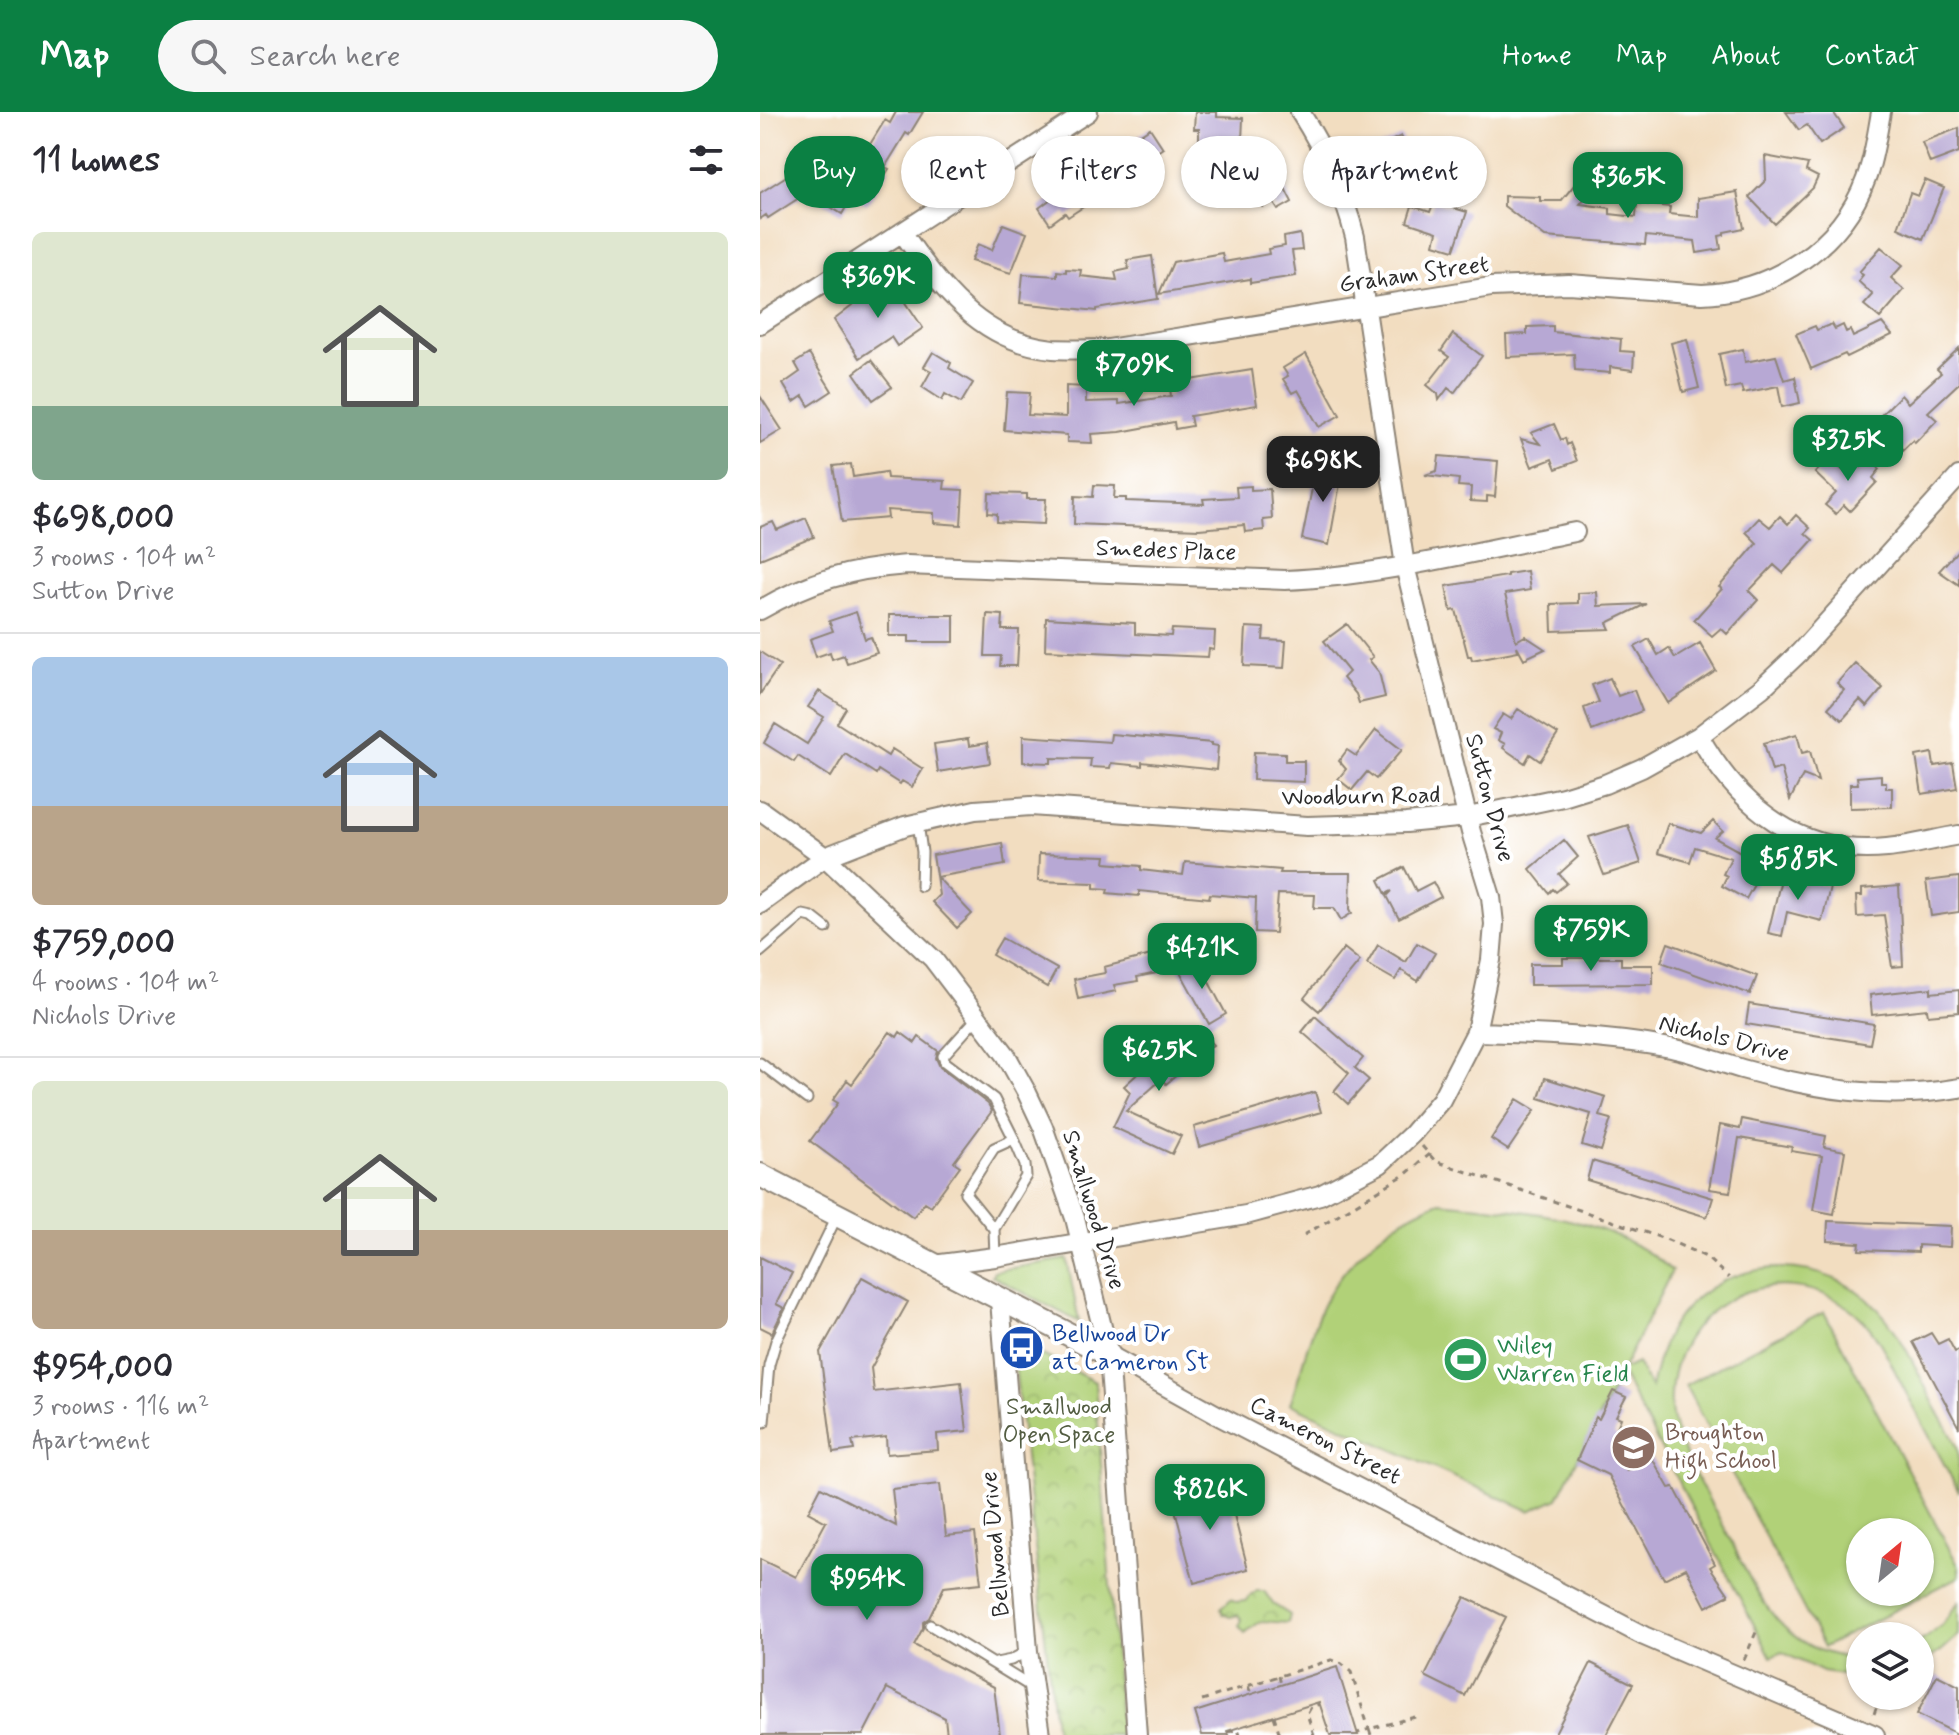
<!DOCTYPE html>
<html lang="en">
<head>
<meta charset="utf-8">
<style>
	body { margin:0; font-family:Mynerve,sans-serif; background:#f7f7f7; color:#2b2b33; height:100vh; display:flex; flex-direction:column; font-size:30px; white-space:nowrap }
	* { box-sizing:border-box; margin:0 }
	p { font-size:26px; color:#7c7c81 }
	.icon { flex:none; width:44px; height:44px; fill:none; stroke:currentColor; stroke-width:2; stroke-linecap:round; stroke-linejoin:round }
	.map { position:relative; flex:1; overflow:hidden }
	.details { display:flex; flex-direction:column; background:#fff; width:760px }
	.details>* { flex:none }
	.guide { position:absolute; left:24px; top:24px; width:760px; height:72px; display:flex; gap:16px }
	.needle { width:52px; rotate:29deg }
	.controls { position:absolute; left:1086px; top:1406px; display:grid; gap:16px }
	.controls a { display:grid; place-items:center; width:88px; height:88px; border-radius:50%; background:#fff; box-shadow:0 2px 6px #0004; font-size:40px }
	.price { position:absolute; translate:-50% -68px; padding:0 18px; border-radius:16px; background:#0b8043; color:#fff; font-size:26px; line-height:52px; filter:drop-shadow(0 2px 4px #0008) }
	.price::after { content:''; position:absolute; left:50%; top:48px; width:24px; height:18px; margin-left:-12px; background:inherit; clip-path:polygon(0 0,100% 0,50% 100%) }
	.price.selected { background:#222; color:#fff }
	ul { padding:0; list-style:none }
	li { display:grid; align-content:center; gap:16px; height:424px; padding:0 32px }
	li+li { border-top:2px solid #e1e1e2 }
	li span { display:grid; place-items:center; height:248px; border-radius:12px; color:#555 }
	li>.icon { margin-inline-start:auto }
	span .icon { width:144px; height:144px; fill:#fffc; stroke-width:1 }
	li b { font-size:34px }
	h2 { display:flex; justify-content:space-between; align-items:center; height:96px; padding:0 32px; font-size:34px }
	.tag { padding:0 28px; border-radius:36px; background:#fff; box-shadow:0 2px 6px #0004; font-size:28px; line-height:72px }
	.tag.selected { background:#0b8043; color:#fff }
	header { display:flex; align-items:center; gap:48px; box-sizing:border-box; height:112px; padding:0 40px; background:#0b8043; color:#fff }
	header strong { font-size:38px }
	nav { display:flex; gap:44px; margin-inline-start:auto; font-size:28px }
	.search { width:560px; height:72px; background:#f7f7f7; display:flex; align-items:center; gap:20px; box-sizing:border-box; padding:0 28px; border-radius:44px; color:#7c7c81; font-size:30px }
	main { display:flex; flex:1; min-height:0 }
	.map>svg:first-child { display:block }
</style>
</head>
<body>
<header>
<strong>Map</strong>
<div class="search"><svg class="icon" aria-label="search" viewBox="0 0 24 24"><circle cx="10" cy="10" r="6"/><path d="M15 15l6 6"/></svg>Search here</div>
<nav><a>Home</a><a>Map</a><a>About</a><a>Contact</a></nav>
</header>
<main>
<section class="details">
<h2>11 homes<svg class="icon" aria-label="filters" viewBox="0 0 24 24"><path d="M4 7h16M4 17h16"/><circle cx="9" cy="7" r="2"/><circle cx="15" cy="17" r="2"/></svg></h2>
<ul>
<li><span style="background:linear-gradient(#dfe7d0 70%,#7fa58c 0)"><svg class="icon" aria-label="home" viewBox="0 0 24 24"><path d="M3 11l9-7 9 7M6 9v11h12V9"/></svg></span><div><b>$698,000</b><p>3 rooms · 104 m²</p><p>Sutton Drive</p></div></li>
<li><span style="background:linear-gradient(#a9c7e8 60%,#b9a48a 0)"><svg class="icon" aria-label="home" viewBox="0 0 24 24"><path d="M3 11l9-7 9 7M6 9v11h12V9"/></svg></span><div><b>$759,000</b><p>4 rooms · 104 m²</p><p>Nichols Drive</p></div></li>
<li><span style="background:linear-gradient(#dfe7d0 60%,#b9a48a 0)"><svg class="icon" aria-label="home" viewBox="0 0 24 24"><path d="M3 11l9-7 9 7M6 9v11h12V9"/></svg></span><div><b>$954,000</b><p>3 rooms · 116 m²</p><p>Apartment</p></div></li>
</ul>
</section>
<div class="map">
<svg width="1199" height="1623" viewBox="0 0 1199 1623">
	<defs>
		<pattern id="park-crowns" width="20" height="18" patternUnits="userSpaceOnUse" patternTransform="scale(2)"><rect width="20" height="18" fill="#b1d178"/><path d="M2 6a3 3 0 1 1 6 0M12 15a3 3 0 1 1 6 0" fill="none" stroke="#98b468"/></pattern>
	</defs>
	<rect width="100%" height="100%" fill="#fff"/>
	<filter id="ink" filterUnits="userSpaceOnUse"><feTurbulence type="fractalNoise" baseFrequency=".0125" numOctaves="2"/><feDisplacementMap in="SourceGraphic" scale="16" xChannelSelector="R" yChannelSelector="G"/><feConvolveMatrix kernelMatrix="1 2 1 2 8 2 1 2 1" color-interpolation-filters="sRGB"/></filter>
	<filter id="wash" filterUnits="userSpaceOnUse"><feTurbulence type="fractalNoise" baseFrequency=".006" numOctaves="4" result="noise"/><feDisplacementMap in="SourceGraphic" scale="32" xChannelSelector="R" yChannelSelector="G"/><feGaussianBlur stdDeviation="1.8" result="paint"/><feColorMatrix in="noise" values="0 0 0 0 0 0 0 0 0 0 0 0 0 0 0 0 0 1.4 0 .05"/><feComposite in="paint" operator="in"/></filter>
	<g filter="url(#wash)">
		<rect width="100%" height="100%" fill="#f2ddc0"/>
		<path fill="#b1d178" stroke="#6e7e52" stroke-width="2" fill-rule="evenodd" d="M680 1090C759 1098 850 1103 912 1159L862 1258 877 1251 891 1276C896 1254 901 1233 913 1213 952 1152 1038 1139 1097 1179 1136 1205 1154 1254 1175 1294 1182 1308 1193 1323 1198 1337 1199 1349 1199 1367 1199 1380 1180 1344 1161 1309 1142 1273 1130 1250 1120 1225 1101 1206 1066 1172 1009 1164 967 1189 933 1209 912 1244 911 1284 910 1298 913 1312 918 1325 930 1357 949 1387 965 1417 982 1449 997 1489 1024 1515 1045 1536 1071 1545 1100 1547V1566L1063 1560 1022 1540 1011 1545 861 1261 798 1386 770 1399 530 1292C540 1263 547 1231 559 1202 580 1152 629 1108 680 1090Z
			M307 1147 319 1210 232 1164 234 1159Z
			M1064 1200 1199 1455V1465L1064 1535 925 1273ZM1100 1420H1160V1480H1100Z
			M1199 1490V1523L1180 1540 1160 1552V1530L1182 1513Z"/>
		<path fill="url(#park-crowns)" stroke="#6e7e52" stroke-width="2" d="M252 1227 335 1270 361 1623H296Z
			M497 1479H504L513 1492 530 1503 528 1511 501 1509 485 1521 479 1514 482 1508 478 1503 470 1505 463 1502 461 1496 471 1487 476 1490 485 1489Z"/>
		<g id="blocks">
			<path fill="#b7a8d4" d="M136 0H163L149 23 146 21 125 55 129 57 107 93 92 85 82 102 45 79 57 59 88 78 108 45 104 42 125 8 130 11Z
				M435 0H457V5L483 6 481 52 506 39 532 90 518 98 513 90 503 95 492 72 476 81 463 55 472 50 460 30H439V17H434Z
				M1026 0H1073L1084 16 1060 32 1047 13 1039 18Z
				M390 16 403 36 366 61 353 40Z
				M1199 16V40L1170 51 1162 30Z
				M641 24 660 64 638 74 627 52 619 56 611 38Z
				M1005 44 1048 52 1046 59 1058 65 1053 76 1015 112 989 85 1006 68Z
				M325 61 340 84 308 105 305 101 290 112 279 96Z
				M28 63 42 84 8 106 6 103 0 107V81Z
				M820 66 833 76 820 92 850 96V102L876 105 877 91 910 95 909 102 938 105V86L977 80 984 116 964 120V123L959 124 961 137 937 141 935 129 886 124 885 133 785 125 744 94V84L780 85V89H801Z
				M1165 68 1184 76 1163 127 1138 116 1150 81 1158 84Z
				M674 90 707 100 694 138 674 132 677 120 647 110 652 94 670 100Z
				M243 112 267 121 251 161 211 149 218 132 232 138Z
				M540 122 542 138 532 139 536 164 490 171V167L399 182 413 150 462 141 464 150 509 142 508 137 525 134 524 125Z
				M1121 135 1143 153 1131 166 1144 178 1120 206 1104 193 1113 183 1098 169 1103 163 1099 160Z
				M392 144 398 187 337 197V199L260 191 263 162 297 164V159L306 160V157L321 158 320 164 357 168 355 160 369 157 367 148Z
				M131 168 163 216 137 234 131 225 99 246 74 208 110 180Z
				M1122 211 1132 223 1087 245 1085 242 1051 257 1036 222 1055 214 1057 218 1072 212 1075 217 1083 213 1086 220 1090 218 1093 225Z
				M793 214V220L861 227 860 239 874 240 873 258 850 255V261L815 258 814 242 747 245 746 223 767 222V215Z
				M693 222 722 244 694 281 688 276 679 288 678 282 667 273 689 245 681 239Z
				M927 227 939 276 923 280 911 231Z
				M1199 236V271L1168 300 1177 308 1155 331 1153 328 1143 338 1130 324 1134 321 1120 304 1141 283 1148 291 1181 261 1177 257Z
				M983 237 985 250 1016 244 1024 268 1035 265 1040 291 1022 295 1018 274 983 281 981 274 966 277 959 242Z
				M173 240 191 251 189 256 213 271 201 291 185 282 182 288 162 275 171 259 164 255Z
				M49 242 72 279 49 294 43 284 34 290 23 272 40 260 35 251Z
				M546 242 580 303 559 315 538 278 532 281 523 267 528 264 523 256Z
				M111 248 132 275 113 288 94 261Z
				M492 258 497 293 430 304 432 314 415 317 414 310 360 320 331 322 332 331 307 330V323L244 318 247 280 270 281 268 303 306 305V274L326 275V290L359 289V292L411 284 409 268 424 266 425 269Z
				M0 284 22 318 0 331Z
				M794 312 801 328 805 326 807 333 810 331 817 349 796 357 792 347 772 355 761 327 780 332 771 321Z
				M679 344 738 349 735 385 727 384V390L710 389 711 375 698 374 699 367 665 363 677 359Z
				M1069 346 1085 360 1095 349 1101 355 1109 346 1120 357 1113 366 1117 370 1090 399 1084 393 1076 402 1065 393 1076 381 1055 361Z
				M562 351 583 355 569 433 542 427 556 356 560 357Z
				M91 352 93 365 126 360 127 366 185 369 184 377 203 378 201 413 174 411V401L127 398 128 406 82 410 73 354Z
				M334 373 355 374 354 386H366V389L444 392 443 387 477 385 476 375 491 374V378L510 377 512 407 503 408 504 418 485 420 484 413 439 417 314 412 315 384 333 385Z
				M229 381 267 382V387H286L284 412 237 410V402L228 401Z
				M1036 403 1050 416 1045 421 1053 428 1023 461 1014 453 989 479 998 488 967 522 961 516 952 524 934 508 962 477 959 475 997 431 986 420 999 406 1010 415 1020 404 1028 412Z
				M46 406 54 425 0 447V415L13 410 17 418Z
				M1199 437V473L1179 459Z
				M767 459 770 478 745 482 756 529 765 524 785 537 764 547 757 534 758 539 712 548 711 544H708L696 498 691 499 686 474 747 464V462Z
				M837 480 838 494 886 492 847 511 850 517 792 519 791 492 818 491V481Z
				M96 500 105 527 111 525 117 541 87 551 84 543 72 547 70 540 56 545 50 527 73 519 69 509Z
				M227 502 243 503 242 518H259L257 554H240L241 544H225Z
				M129 503H194V530H149V524H129Z
				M286 506 375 511V522L411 524 412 517 455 519 454 538 449 537 448 545 285 538Z
				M587 512 613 545 609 548 619 560 625 585 599 591 596 582 583 566 589 560 564 529Z
				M486 515 504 516 503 528 526 529 524 556 484 554Z
				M889 527 898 543 909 536 915 546 940 531 956 559 908 591 875 535Z
				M0 540 20 553 0 582Z
				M1095 551 1123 576 1107 595 1100 588 1082 608 1068 596 1084 578 1077 571Z
				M850 566 858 584 874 578 882 599 832 619 824 596 839 590 832 573Z
				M59 579 86 596 77 611 128 644 132 637 163 657 152 675 142 669 140 672 118 658 116 662 85 642 71 665 38 644 34 650 4 631 15 612 47 632 64 605 48 595Z
				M758 597 798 622 780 649 770 642 765 651 743 636 745 632 738 628 741 621 733 617 743 602 751 607Z
				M616 618 642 638 616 667 607 660 592 678 578 667 586 657 579 649 587 638 596 644Z
				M351 622 452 631V633L458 634 456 658 382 650V654L351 651 350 656 330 655 331 647 291 646V651L263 650V624L350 630Z
				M1037 622 1042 641 1050 639 1058 669 1043 663 1030 688 1021 656 1012 659 1004 631Z
				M208 627 209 634 227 631 230 651 178 660 174 632Z
				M494 640 525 641V649H544V670L493 668Z
				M1172 641 1174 654 1193 651 1197 676 1162 682 1156 644Z
				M1121 663V670H1126V676H1132V695L1090 696V672H1098L1097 665Z
				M953 709 963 719 955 726 997 749 991 761 993 762 991 766 996 769 986 787 962 774 967 764 963 762 971 746 935 735 930 750 898 741 908 711 941 721Z
				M868 713 881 751 844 763 829 725Z
				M804 728 818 745 799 762 807 771 796 780 793 777 789 781 770 757Z
				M242 731 245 753 177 765 212 802 197 816 172 790 179 783 173 743Z
				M279 742 346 744 345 751 381 754V758L423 763 425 750 521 758 520 761H591L590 797 592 801 581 808 574 796H554L555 783 518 782 515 821 495 820 496 786 450 782 449 786 379 779V784L347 781 348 777 334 776V771L278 769Z
				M644 755 656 779 673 770 681 785 639 807 627 784 632 779 626 782 619 768Z
				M1022 763 1070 775 1062 809 1027 800 1022 824 1008 821Z
				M1199 765V800L1171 804 1166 769Z
				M1139 774 1143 854 1132 855 1124 803 1097 805 1096 784H1102V777Z
				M242 826 297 857 287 875 232 843Z
				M657 831 675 841 658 869 641 858 635 868 607 852 618 833 646 850Z
				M908 831 997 864 990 882 901 850Z
				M584 836 600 849 559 899 544 886Z
				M403 840 407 859 377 865 378 869 354 873 356 879 318 887 314 867 345 861 344 855Z
				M436 846 466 902 449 912 418 856Z
				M803 846H861V853H893V872L770 873V852H803Z
				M1171 876V881L1199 878V900L1168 903 1167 897 1112 903 1110 883Z
				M989 892 1114 912 1110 932 986 912Z
				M555 904 603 946 595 956 609 968 588 992 574 979 589 961 542 920Z
				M439 918 453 933 406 972 402 967 366 999 421 1024 412 1042 353 1015 370 980 364 974 393 948 397 953Z
				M130 920 137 925 140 920 155 931 159 925 178 939 176 946 180 955 228 992 232 999 194 1050 200 1054 171 1094 165 1090 153 1105 50 1029 78 991 73 988 87 968 92 972Z
				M785 966 846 985 840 1004 851 1007 841 1039 822 1033 831 1002 779 986Z
				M555 980 561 1000 439 1035 434 1015Z
				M757 987 775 998 748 1038 731 1027Z
				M982 1007 1066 1024 1064 1035 1085 1039 1074 1102 1053 1098 1062 1044 1031 1039 1032 1035 979 1026 970 1080 949 1077 960 1013 980 1017Z
				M832 1049 953 1086 947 1105 827 1068Z
				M1068 1109 1191 1114 1190 1135 1158 1133V1140L1099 1138 1100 1131 1067 1129Z
				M0 1145 32 1161 16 1192 24 1196 12 1221 0 1215Z
				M102 1165 148 1190 111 1256 114 1280 201 1270 207 1319 177 1322 178 1338 127 1342 126 1325 92 1329 94 1338 73 1341 60 1240Z
				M1171 1221 1178 1232 1188 1227 1195 1240 1199 1238V1316L1153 1230Z
				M853 1279 866 1285 856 1304 861 1306 854 1323 879 1334 867 1358 892 1346 909 1376 914 1375 955 1452 950 1455 969 1483 946 1495 926 1456 904 1467 848 1363 817 1348 836 1305 839 1307Z
				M465 1368 488 1457 434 1471 411 1382Z
				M180 1372 186 1424 215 1421 221 1471 184 1475 169 1506 163 1510V1516L154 1533 234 1575 240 1623H187L185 1606 127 1576 103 1623H0V1447L36 1465 66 1410 48 1400 61 1375 136 1414 132 1377Z
				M705 1485 746 1505 705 1584 665 1564Z
				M831 1551 873 1572 846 1623H794Z
				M577 1555 598 1623H570L559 1590 467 1619 469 1623H442L435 1600Z
				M1177 1563 1199 1574V1623L1157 1602Z"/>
		</g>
	</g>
	<g filter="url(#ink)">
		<use href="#blocks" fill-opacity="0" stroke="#8e8476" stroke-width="2"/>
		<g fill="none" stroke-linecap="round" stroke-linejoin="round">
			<defs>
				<path id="service" d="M158 711 162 740 161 774
					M0 840 43 803 52 805 66 816
					M218 905 183 944 185 950 234 987 254 1027
					M0 951 47 987
					M254 1027 265 1053 266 1064 234 1117 205 1081 234 1036Z
					M234 1117 235 1145
					M4 1310 9 1253 16 1229 77 1104
					M170 1513 273 1576
					M236 1551 251 1548 268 1539"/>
				<path id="minor" d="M142 120C180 175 220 230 293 237 311 238 330 237 348 237L731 175 809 172 942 182C1013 179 1081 135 1106 67 1114 46 1117 22 1121 0
					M0 212 328 0
					M0 498C50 469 90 457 147 453L525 468C622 464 720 438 815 420
					M939 624C979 695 1041 745 1127 736 1151 734 1175 727 1199 723
					M0 698 65 745 173 847 246 943 267 981 283 1015 315 1106 349 1243 377 1623
					M0 792 65 745 145 714 215 698 271 694 547 714 646 711 708 705 803 685 845 672 882 656 939 624 1002 576 1040 540 1199 364
					M716 920C782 922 846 924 911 936 935 941 958 950 982 957 1054 977 1124 989 1199 976
					M173 1153 235 1145 486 1103 560 1083 620 1052 652 1022 681 988 716 920 731 848 734 812 731 785 711 720 645 454 595 125C584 81 565 39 540 0
					M240 1188 268 1539 280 1623
					M349 1243 459 1304 884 1524 1115 1623"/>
				<path id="tertiary" d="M0 1063 349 1243"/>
			</defs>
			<use href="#service" stroke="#8e8476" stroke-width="13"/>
			<use href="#minor" stroke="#8e8476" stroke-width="22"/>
			<use href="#tertiary" stroke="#8e8476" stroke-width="26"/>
			<path stroke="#8e8476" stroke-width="3" stroke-dasharray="6 6" stroke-linecap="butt" d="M662 1034 675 1049 908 1128 946 1145 969 1166
				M544 1123 646 1062 670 1042
				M984 1548 997 1518
				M519 1564 521 1573
				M488 1574 491 1582
				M442 1588 571 1548 582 1552 591 1560 609 1617 598 1621
				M1114 1602 1119 1588 1116 1584
				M514 1604 520 1623
				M468 1620 478 1618 480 1623
				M554 1623 547 1602 551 1595 560 1592
				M611 1623 609 1617 659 1604"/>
			<use href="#service" stroke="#fff" stroke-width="9"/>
			<use href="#minor" stroke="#fff" stroke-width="18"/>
			<use href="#tertiary" stroke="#fff" stroke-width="22"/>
		</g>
	</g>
	<defs>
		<symbol id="bus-disc" viewBox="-11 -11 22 22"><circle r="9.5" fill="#1a4fb4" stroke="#fff"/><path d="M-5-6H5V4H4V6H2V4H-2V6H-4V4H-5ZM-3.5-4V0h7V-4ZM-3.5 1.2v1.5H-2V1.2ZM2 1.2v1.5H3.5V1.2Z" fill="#fff"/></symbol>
		<symbol id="stadium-disc" viewBox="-11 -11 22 22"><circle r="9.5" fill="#2e9e5b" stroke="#fff"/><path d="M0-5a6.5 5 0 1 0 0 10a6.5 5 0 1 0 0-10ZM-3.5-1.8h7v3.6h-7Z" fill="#fff"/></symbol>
		<symbol id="school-disc" viewBox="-11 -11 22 22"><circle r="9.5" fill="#8d6e63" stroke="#fff"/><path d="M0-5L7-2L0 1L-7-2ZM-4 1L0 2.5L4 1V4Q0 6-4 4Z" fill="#fff"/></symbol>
	</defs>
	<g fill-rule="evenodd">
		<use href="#bus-disc" x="236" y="1210" width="51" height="51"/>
		<use href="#stadium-disc" x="680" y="1222" width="51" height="51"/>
		<use href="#school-disc" x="848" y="1310" width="51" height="51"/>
	</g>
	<g text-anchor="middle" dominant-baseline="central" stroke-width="8" stroke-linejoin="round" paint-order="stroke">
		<g font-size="24" fill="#2b2b2b" stroke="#fff">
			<text transform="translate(654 163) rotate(-8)">Graham Street</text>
			<text transform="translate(406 439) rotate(2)">Smedes Place</text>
			<text transform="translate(601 685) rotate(-1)">Woodburn Road</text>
			<text transform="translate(729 686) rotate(75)">Sutton Drive</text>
			<text transform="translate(964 927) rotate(14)">Nichols Drive</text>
			<text transform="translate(333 1098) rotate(73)">Smallwood Drive</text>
			<text transform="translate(565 1329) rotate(27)">Cameron Street</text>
			<text transform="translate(236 1432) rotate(-95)">Bellwood Drive</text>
		</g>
		<g font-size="24" fill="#164399" stroke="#fff" text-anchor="start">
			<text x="292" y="1222">Bellwood Dr<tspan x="292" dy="28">at Cameron St</tspan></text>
		</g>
		<g font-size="24" fill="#27864d" stroke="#fff" text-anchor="start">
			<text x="737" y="1234">Wiley<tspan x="737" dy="28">Warren Field</tspan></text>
		</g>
		<g font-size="24" fill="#535d42" stroke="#fff">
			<text x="299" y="1295">Smallwood<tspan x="299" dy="28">Open Space</tspan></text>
		</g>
		<g font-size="24" fill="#785e54" stroke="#fff" text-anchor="start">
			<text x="905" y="1321">Broughton<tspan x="905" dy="28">High School</tspan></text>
		</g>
	</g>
</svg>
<div class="controls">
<a><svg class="needle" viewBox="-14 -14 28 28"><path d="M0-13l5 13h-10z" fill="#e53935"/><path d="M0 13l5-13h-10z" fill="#7c7c81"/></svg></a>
<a><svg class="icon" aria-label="layers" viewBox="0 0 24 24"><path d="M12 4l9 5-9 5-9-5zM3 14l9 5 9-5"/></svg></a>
</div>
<b class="price" style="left:868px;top:108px">$365K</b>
<b class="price" style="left:118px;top:208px">$369K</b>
<b class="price" style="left:374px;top:296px">$709K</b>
<b class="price" style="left:1088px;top:371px">$325K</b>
<b class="price selected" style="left:563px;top:392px">$698K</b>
<b class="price" style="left:1038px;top:790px">$585K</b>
<b class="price" style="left:831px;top:861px">$759K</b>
<b class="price" style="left:442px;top:879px">$421K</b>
<b class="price" style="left:399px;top:981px">$625K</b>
<b class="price" style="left:450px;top:1420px">$826K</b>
<b class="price" style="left:107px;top:1510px">$954K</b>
<div class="guide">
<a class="tag selected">Buy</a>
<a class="tag">Rent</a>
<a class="tag">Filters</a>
<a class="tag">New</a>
<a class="tag">Apartment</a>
</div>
</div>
</main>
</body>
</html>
